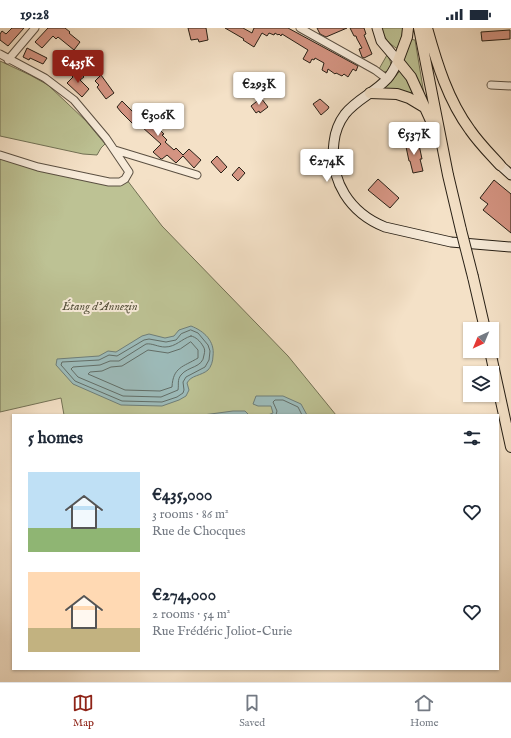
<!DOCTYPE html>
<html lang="en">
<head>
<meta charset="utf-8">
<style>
	body { margin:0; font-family:"IM FELL English",serif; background:#f6f6f7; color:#1f2937; height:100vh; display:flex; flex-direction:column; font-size:15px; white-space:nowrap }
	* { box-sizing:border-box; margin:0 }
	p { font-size:13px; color:#747a83 }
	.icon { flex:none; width:22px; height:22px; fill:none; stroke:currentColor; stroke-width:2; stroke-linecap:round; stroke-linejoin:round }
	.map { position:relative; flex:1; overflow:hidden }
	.panel { position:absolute; left:12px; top:386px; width:487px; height:256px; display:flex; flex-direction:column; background:#fff; border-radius:0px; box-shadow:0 1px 3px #0004 }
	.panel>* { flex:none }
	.needle { width:26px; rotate:224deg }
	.controls { position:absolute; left:463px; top:294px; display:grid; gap:8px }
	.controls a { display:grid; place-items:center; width:36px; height:36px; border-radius:0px; background:#fff; box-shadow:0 1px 3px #0004; font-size:20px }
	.price { position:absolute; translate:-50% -34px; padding:0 9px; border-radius:4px; background:#fff; color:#222; font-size:13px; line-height:26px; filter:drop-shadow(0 1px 2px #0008) }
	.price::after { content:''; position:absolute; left:50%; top:24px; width:12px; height:9px; margin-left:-6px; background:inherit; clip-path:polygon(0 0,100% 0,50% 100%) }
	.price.current { background:#8f2418; color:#fff }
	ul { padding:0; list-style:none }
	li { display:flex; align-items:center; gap:12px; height:100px; padding:0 16px }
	li span { display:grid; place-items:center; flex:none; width:112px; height:80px; border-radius:0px; color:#555 }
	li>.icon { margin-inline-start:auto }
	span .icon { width:48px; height:48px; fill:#fffc; stroke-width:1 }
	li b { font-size:17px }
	h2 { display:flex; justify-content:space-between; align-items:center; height:48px; padding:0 16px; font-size:17px }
	.status { display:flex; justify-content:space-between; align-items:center; height:28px; padding:0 20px; background:#fff; direction:ltr }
	.status svg { height:11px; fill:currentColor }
	.dock { display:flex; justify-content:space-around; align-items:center; height:56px; border-top:1px solid #e0e1e3; background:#fff; font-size:11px; color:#747a83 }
	.dock a { display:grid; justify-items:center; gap:2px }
	.dock .current { color:#8f2418 }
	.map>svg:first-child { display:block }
</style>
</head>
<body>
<div class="status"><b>19:28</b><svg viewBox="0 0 49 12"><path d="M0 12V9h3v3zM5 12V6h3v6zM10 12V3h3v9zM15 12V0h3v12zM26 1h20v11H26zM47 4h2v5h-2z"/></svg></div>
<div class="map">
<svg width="511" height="654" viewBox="0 0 511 654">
	<rect width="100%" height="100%" fill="#f4e1c7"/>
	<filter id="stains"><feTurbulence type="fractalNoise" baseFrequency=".005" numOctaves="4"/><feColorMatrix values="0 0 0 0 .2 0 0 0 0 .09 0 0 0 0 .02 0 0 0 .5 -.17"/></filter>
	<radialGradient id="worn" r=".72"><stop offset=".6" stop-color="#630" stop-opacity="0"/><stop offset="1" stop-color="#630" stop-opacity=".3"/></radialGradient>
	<path fill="#bdc294" stroke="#727155" d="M381 0H406L398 21C389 16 384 10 381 0Z
		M409 11 415 12 425 72 402 33Z
		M387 27C391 33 392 37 389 43L384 44 379 41Z
		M0 33 30 47 48 57 86 93 105 116 101 120 97 127 83 126 0 108Z
		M402 40 421 74 381 62 395 49Z
		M0 129 58 146 127 152 162 198 288 328 336 387H64L61 370 0 384Z"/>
	<path fill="#9dbcbb" stroke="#6e7e79" d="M191 298C204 303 215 313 213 328 213 333 211 339 208 342 201 348 191 347 187 355L189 362 186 368 179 372 162 378 121 377 73 356 56 337 57 331 99 328 108 323 116 324 142 308 149 306 165 310 174 308 179 302Z
		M256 368H283L301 376 307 387H268L273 385 271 378H258L253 376Z
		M233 383H245L249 387H203Z"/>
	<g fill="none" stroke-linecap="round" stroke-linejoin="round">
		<path stroke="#626e68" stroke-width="1" d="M191 302 198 305 208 317 210 323 209 332 205 339 186 349 183 354 184 362 183 365 177 369 162 374 122 373 75 353 61 337 62 334 99 332 109 327 117 328 144 312 149 311 166 314 176 312 181 306Z
			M191 308C196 309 200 313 203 318 205 321 205 323 204 327 203 340 188 338 181 347 177 352 179 356 178 362L161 369 123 368 78 349 71 341 73 339 100 337 110 333H119L146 316C152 315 158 319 165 319 176 319 181 311 191 308Z
			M191 314 198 322V330C183 339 173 339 172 359L160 363 125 362 88 346 90 344 102 343 111 339 122 338 148 322 168 325 180 321Z
			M276 387 277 383 273 374 275 372H283L298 379 302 387"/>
	</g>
	<path fill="#d49482" stroke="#282016" d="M12 0H24L8 18 0 12V6L2 3 6 6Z
		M48 0H65L70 4 69 5 80 14 74 22 58 9 56 11 53 8 42 20 35 14Z
		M188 0H206L208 12 199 14 198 11 191 12Z
		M225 0H243L252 5 254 0H288L358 38 356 43 353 41 348 49 344 46 342 48 336 45 335 46 328 41 327 45 322 42 324 35 315 30 314 32 312 31 310 35 303 31 308 22 282 6 281 8 279 6 278 7 275 5 274 7 269 5 267 8 262 5 254 19 243 12 244 11Z
		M317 0H347L326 9 320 6Z
		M350 0H364L366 6 364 7 372 26 364 30 362 29 359 21 362 20 357 11 356 8H354Z
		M510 2V11L482 13 481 4Z
		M27 20 47 30 43 36 30 30 29 32 23 29Z
		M69 27 78 35 71 42 63 35Z
		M77 42 84 49 80 52 89 61 82 69 67 55 73 49 71 47Z
		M101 47 114 65 106 71 97 59 99 57 95 53Z
		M261 70 268 79 260 85 259 83 256 85 251 78Z
		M320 71 329 79 328 81 321 87 313 76Z
		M122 73 136 87 139 83 154 96 164 106 162 107 167 112 165 114 174 122 176 120 183 127 189 121 201 132 194 140 183 128 176 135 167 127 162 131H161L153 124 161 116 142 99 140 101 135 96 134 97 121 84 117 79Z
		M418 112 422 131H420L423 143 413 145 410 133H409L405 114Z
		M217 128 227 139 221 145 211 134Z
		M239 139 245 145 238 153 232 147Z
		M378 151 399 170 390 180 368 162Z
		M494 152 511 166V205L483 182 488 176 480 170Z"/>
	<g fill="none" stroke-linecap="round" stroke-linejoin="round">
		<defs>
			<path id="street" d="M300 0 375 42 387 51
				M0 26 45 50 74 72 106 110 129 144 125 151 120 154H109L38 139 0 127
				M8 32 35 0
				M491 57 511 58
				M115 122 197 147"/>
			<path id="secondary" d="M377 0 381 13 398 33C395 39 392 46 387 51 374 65 357 71 345 86 339 94 335 105 334 114 329 153 350 185 385 199L451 214 511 219
				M500 137 511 147"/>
			<path id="primary" d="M408 0 407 9 398 33 411 49 431 93 435 104
				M419 0 448 147 461 202
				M427 0C437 36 448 72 470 102 479 115 490 126 500 137
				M370 65 397 66 409 70 424 79
				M473 249 485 301
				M490 323 511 419"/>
		</defs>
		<use href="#street" stroke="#5b5042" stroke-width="9"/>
		<use href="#secondary" stroke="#282016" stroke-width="11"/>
		<use href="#primary" stroke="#282016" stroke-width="12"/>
		<use href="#street" stroke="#f8ecdb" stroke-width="7"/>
		<use href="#secondary" stroke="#f8ecdb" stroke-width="9"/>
		<use href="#primary" stroke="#f4e1c7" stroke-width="10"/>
		<defs>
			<path id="primary-bridge" d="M461 202 473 249"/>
		</defs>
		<use href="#primary-bridge" stroke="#282016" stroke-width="12" stroke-linecap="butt"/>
		<use href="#primary-bridge" stroke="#f4e1c7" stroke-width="10"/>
	</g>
	<g text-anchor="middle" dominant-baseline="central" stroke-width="4" stroke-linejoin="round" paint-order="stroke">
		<g font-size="12" font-style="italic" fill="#55513c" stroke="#f8ecdb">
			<text x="100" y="278">Étang d’Annezin</text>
		</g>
	</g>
	<rect width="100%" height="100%" filter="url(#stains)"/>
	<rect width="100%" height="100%" fill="url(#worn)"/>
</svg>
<div class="controls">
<a><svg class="needle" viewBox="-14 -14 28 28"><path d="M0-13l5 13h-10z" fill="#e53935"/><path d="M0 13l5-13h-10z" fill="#747a83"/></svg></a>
<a><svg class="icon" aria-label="layers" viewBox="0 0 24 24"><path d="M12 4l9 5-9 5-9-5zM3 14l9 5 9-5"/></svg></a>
</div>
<b class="price current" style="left:78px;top:56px">€435K</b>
<b class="price" style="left:259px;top:78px">€293K</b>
<b class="price" style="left:158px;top:109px">€306K</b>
<b class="price" style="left:414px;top:128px">€537K</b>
<b class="price" style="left:327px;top:155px">€274K</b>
<section class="panel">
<h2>5 homes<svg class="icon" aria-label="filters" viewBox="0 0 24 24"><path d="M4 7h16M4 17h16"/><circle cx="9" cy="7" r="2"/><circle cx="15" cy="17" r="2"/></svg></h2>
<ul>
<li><span style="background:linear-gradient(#bfe0f5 70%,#8fb573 0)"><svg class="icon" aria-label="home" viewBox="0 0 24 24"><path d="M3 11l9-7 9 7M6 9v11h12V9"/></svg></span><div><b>€435,000</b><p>3 rooms · 86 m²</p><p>Rue de Chocques</p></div><svg class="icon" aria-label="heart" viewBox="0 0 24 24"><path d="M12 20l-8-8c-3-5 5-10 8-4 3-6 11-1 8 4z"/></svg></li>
<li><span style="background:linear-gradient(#ffd9b3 70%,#c2b280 0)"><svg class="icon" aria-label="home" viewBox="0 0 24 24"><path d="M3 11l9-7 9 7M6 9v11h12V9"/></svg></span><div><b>€274,000</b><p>2 rooms · 54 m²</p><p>Rue Frédéric Joliot-Curie</p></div><svg class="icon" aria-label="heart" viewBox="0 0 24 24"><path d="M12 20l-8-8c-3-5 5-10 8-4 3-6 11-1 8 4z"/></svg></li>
</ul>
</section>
</div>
<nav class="dock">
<a class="current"><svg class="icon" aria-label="map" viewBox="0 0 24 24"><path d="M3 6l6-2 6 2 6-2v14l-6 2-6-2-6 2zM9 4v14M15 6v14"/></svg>Map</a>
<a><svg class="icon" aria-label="saved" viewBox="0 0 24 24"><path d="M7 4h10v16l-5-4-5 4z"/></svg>Saved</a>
<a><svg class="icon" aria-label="home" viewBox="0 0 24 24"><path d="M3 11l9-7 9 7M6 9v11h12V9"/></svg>Home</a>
</nav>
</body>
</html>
